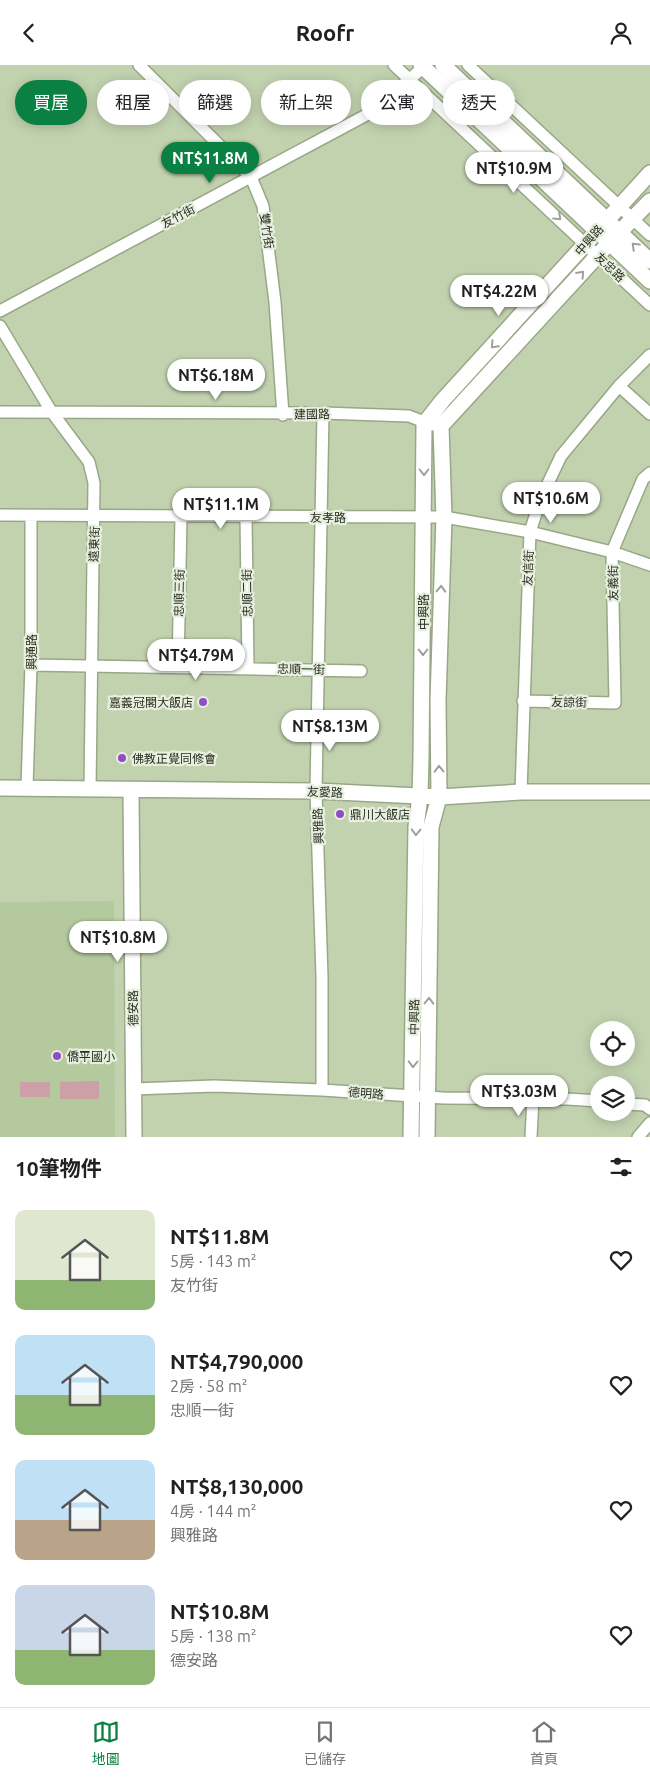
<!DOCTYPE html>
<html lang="zh-TW">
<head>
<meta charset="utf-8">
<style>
	body { margin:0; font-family:Ubuntu,"Noto Sans TC",sans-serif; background:#f2f2f2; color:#202124; height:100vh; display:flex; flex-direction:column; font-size:19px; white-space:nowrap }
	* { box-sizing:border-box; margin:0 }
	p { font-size:16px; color:#757577 }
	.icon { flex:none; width:28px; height:28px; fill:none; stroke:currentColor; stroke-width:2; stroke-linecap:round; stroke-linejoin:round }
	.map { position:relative; height:1072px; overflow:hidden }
	.side { display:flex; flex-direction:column; background:#fff; flex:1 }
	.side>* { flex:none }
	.guide { position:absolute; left:15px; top:15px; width:620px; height:45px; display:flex; gap:10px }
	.controls { position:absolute; left:590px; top:956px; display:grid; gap:10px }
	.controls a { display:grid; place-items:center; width:45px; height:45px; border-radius:50%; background:#fff; box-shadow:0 2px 12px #0003; font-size:25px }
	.price { position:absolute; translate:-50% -42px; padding:0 11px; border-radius:18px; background:#fff; color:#222; font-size:16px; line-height:32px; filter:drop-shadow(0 1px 2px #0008) }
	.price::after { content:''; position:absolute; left:50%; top:30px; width:15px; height:11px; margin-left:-8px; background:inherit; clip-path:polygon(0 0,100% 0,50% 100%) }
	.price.on { background:#0b8043; color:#fff }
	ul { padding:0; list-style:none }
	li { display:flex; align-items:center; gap:15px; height:125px; padding:0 15px }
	li span { display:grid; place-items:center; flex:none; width:140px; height:100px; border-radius:10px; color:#555 }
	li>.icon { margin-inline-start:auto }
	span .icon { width:60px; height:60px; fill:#fffc; stroke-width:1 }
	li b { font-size:21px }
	h2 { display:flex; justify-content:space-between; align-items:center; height:60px; padding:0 15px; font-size:21px }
	.tag { padding:0 18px; border-radius:22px; background:#fff; box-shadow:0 2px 12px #0003; font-size:18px; line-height:45px }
	.tag.on { background:#0b8043; color:#fff }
	header { display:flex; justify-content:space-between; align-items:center; height:65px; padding:0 15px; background:#fff; font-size:22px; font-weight:700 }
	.tabs { display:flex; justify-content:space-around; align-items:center; height:70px; border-top:1px solid #e0e0e0; background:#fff; font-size:14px; color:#757577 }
	.tabs a { display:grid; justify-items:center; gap:2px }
	.tabs .on { color:#0b8043 }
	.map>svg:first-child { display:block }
</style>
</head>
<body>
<header><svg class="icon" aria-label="back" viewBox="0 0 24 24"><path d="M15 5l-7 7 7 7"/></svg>Roofr<svg class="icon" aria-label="person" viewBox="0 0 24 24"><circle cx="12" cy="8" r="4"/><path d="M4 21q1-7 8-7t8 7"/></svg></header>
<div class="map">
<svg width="650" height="1072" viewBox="0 0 650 1072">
	<rect width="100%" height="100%" fill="#c2d2af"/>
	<path fill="#b5c99f" d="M114 836 115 1072H0V837Z"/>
	<path fill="#cd9fa6" d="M99 1016V1034H60V1017Z
		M20 1017H50V1032H20Z"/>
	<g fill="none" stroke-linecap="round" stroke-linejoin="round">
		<defs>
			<path id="street" d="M139 0 251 112 263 141 275 237 283 350
				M394 0 650 240
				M468 0 650 170
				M0 246 370 48 426 0
				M0 261 51 346 89 397 94 418 90 724
				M619 321 650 349
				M0 347 323 348 409 351 432 360
				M0 450 444 452 530 467 612 487 650 500
				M246 452 248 603
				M31 600 361 606
				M178 603 181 452
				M523 636 615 638 612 487 643 414 650 408
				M27 722 31 600V451
				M521 727 530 467 541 433 561 391 619 321 650 290
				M134 1024 214 1021 322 1025 443 1033 567 1034 599 1036
				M322 1025V912L316 726 323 348
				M626 1039 645 1040 650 1044
				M531 1072 533 1033
				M638 1072 650 1058"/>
			<path id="secondary" d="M421 0 650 216
				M443 0 650 196
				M0 723 316 726 439 732 521 727H650
				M131 725 134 1072
				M411 1072 416 762 420 731 421 694 424 359 443 335 650 108
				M427 1072 431 762 439 732 438 635 444 452 441 361 610 177 650 136"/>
		</defs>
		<use href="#street" stroke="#98a786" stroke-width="14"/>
		<use href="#secondary" stroke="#98a786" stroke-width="18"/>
		<use href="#street" stroke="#fff" stroke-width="11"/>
		<use href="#secondary" stroke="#fff" stroke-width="15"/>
	</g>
	<defs><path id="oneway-chevron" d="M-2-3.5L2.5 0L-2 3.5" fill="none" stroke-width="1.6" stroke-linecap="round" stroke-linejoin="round" transform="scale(1.25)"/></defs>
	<g stroke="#9ea19b">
		<use href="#oneway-chevron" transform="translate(558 152) rotate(43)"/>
		<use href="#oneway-chevron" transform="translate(635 181) rotate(-136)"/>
		<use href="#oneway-chevron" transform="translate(581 209) rotate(-48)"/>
		<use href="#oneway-chevron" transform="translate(494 280) rotate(133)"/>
		<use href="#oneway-chevron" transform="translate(424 407) rotate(90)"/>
		<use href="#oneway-chevron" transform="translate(441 524) rotate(-88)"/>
		<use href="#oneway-chevron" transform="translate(423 587) rotate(90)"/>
		<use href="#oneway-chevron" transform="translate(439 704) rotate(-91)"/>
		<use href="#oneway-chevron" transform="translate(416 767) rotate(92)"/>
		<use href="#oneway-chevron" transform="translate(429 936) rotate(-89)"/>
		<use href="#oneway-chevron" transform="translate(413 999) rotate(91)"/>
	</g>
	<g fill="#914ec3" stroke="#e7efde" stroke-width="2">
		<circle cx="203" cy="637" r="5"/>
		<circle cx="122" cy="693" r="5"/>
		<circle cx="340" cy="749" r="5"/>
		<circle cx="57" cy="991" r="5"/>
	</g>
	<g text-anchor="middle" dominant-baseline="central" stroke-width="4.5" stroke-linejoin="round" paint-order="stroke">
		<g font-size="12" fill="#282e21" stroke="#e7efde">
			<text transform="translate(178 151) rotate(-28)">友竹街</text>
			<text transform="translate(267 166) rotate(82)">雙竹街</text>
			<text transform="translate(589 175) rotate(-49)">中興路</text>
			<text transform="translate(610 202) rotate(44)">友忠路</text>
			<text transform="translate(312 349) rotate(-1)">建國路</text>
			<text x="328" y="452">友孝路</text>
			<text transform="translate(94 479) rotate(-88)">遠東街</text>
			<text transform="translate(528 503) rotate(-88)">友信街</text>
			<text transform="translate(613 518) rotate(-91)">友義街</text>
			<text transform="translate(179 528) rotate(-89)">忠順三街</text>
			<text transform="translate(247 528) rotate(-91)">忠順二街</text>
			<text transform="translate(423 547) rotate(-90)">中興路</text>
			<text transform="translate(31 587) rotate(-90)">興通路</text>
			<text transform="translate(301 604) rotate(1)">忠順一街</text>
			<text transform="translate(569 637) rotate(1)">友諒街</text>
			<text transform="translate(325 727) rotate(2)">友愛路</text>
			<text transform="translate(318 761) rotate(-92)">興雅路</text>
			<text transform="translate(133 943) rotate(-91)">德安路</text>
			<text transform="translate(414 952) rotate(-89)">中興路</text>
			<text transform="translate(366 1028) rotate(5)">德明路</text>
		</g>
		<g font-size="12" fill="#282e21" stroke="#e7efde" text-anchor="start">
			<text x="193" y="637" text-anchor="end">嘉義冠閣大飯店</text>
			<text x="132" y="693">佛教正覺同修會</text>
			<text x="350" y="749">鼎川大飯店</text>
			<text x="67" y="991">僑平國小</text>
		</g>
	</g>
</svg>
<div class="controls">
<a><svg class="icon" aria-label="locate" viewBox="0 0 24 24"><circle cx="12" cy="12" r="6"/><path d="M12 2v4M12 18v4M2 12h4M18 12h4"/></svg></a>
<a><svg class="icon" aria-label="layers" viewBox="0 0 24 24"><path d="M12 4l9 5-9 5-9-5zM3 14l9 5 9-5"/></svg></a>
</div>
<b class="price on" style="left:210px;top:119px">NT$11.8M</b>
<b class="price" style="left:514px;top:129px">NT$10.9M</b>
<b class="price" style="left:499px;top:252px">NT$4.22M</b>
<b class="price" style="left:216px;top:336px">NT$6.18M</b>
<b class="price" style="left:551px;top:459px">NT$10.6M</b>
<b class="price" style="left:221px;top:465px">NT$11.1M</b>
<b class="price" style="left:196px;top:616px">NT$4.79M</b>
<b class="price" style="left:330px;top:687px">NT$8.13M</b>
<b class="price" style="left:118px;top:898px">NT$10.8M</b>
<b class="price" style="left:519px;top:1052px">NT$3.03M</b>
<div class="guide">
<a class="tag on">買屋</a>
<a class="tag">租屋</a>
<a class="tag">篩選</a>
<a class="tag">新上架</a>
<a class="tag">公寓</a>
<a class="tag">透天</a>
</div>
</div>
<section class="side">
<h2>10筆物件<svg class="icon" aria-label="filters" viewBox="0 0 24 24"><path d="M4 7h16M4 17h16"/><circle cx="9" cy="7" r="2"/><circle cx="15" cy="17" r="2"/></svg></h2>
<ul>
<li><span style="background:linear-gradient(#dfe7d0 70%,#8fb573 0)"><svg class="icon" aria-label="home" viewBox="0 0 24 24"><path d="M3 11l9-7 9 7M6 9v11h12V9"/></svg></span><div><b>NT$11.8M</b><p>5房 · 143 m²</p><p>友竹街</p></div><svg class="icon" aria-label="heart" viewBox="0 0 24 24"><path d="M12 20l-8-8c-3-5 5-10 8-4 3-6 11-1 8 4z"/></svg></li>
<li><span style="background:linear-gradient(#bfe0f5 60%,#8fb573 0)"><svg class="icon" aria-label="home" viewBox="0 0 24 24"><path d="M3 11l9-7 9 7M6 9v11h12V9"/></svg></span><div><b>NT$4,790,000</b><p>2房 · 58 m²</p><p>忠順一街</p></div><svg class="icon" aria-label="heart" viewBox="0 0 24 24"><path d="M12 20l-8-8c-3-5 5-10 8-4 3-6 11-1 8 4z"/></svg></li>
<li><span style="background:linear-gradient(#bfe0f5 60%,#b9a48a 0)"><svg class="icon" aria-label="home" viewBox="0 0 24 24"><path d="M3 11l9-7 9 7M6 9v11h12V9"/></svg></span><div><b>NT$8,130,000</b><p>4房 · 144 m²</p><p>興雅路</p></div><svg class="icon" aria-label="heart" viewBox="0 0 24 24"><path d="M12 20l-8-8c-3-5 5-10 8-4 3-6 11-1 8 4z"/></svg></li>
<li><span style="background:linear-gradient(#c9d6e8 65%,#8fb573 0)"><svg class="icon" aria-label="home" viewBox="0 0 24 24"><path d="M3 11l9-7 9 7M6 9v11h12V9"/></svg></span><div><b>NT$10.8M</b><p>5房 · 138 m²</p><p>德安路</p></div><svg class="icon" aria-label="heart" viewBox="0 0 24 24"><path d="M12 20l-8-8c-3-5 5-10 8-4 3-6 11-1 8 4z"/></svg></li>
</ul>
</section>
<nav class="tabs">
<a class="on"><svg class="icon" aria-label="map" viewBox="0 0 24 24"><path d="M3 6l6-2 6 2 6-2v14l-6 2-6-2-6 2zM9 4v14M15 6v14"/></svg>地圖</a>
<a><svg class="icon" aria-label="saved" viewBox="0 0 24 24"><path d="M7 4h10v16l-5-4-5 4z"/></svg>已儲存</a>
<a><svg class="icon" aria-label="home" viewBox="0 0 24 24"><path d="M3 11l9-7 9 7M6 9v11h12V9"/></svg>首頁</a>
</nav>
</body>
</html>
